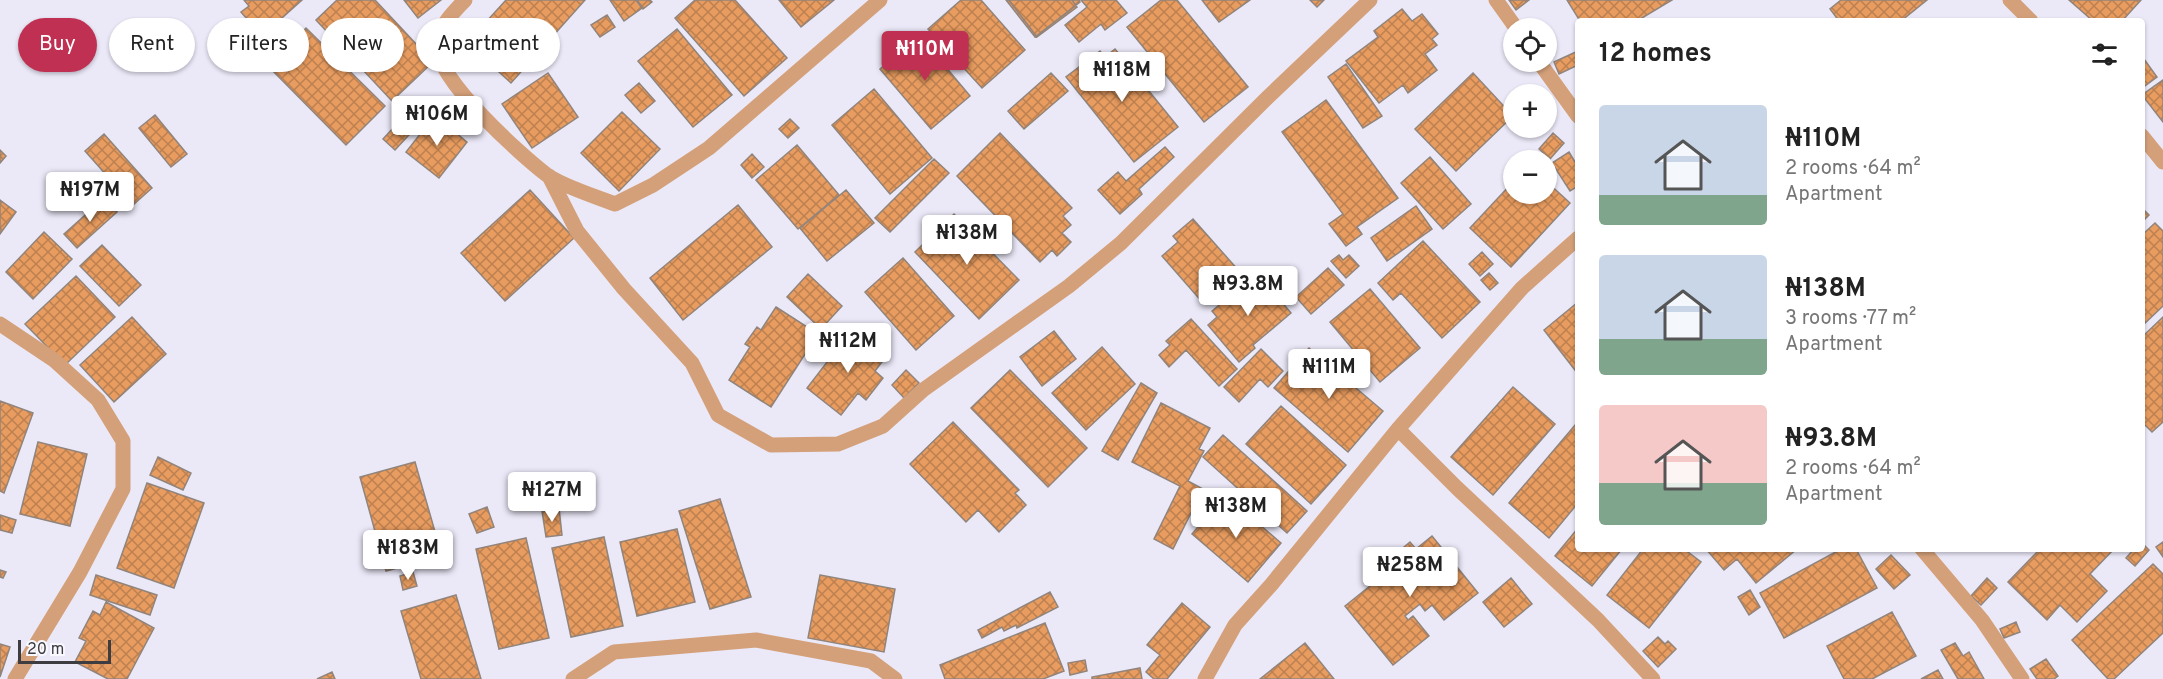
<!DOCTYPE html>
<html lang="en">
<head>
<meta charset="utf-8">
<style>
	body { margin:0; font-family:Overpass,sans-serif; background:#f2f2f2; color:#222; height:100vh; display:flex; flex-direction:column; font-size:22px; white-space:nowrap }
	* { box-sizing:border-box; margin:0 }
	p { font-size:20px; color:#767676 }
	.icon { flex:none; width:33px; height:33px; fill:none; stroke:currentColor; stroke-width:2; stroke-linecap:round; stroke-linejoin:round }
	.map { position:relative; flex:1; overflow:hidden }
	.side { position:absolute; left:1575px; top:18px; width:570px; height:534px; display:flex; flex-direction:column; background:#fff; border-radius:6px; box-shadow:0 2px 4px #0004 }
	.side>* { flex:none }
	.top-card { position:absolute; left:18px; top:18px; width:570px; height:54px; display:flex; gap:12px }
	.fabs { position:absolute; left:1503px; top:18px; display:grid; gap:12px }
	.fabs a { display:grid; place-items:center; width:54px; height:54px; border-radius:50%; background:#fff; box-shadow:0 2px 4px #0004; font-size:30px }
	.scale { position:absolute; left:18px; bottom:15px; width:93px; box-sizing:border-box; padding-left:6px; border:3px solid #3c3c41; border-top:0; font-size:16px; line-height:21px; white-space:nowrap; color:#3c3c41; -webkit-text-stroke:4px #f9f8fe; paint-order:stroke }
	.price { position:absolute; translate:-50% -51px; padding:0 14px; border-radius:6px; background:#fff; color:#222; font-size:20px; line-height:39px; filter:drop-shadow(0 2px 3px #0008) }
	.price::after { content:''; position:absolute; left:50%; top:36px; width:18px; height:14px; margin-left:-9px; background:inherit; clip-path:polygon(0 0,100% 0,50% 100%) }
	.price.active { background:#c03052; color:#fff }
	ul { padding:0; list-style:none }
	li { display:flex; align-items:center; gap:18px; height:150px; padding:0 24px }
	li span { display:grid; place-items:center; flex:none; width:168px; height:120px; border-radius:6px; color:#555 }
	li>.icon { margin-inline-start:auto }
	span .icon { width:72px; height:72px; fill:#fffc; stroke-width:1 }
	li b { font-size:26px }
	h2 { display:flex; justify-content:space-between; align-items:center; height:72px; padding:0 24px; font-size:26px }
	.pill { padding:0 21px; border-radius:27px; background:#fff; box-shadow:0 2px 4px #0004; font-size:21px; line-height:54px }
	.pill.active { background:#c03052; color:#fff }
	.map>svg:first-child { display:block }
</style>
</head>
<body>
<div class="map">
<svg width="2163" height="679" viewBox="0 0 2163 679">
	<defs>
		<pattern id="building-cross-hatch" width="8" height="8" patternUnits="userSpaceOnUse" patternTransform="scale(1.5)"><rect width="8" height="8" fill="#e89c5f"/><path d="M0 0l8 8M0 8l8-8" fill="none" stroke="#bd8050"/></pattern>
	</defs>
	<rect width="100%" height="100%" fill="#ebe9f8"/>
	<path fill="url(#building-cross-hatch)" stroke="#90847c" stroke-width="1.5" d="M244 0H302L262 36 241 12 249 6Z
		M337 0H375L433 62 392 101 316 20Z
		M404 0H441L418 18Z
		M506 0H585L511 83 467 43Z
		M610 0H636L642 8 624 21Z
		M637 0H650L652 2 643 9Z
		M695 0H735L787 58 744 96 675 18Z
		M779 0H834L801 27Z
		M961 0H981L1025 50 982 88 928 29Z
		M1006 0H1079L1080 2 1035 37Z
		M1009 0H1072L1077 7 1037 37Z
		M1081 0H1116L1127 13 1105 30 1101 24 1079 42 1065 25 1087 7Z
		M1161 0H1177L1248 87 1204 122 1127 27Z
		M1202 0H1250L1219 22Z
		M1310 0H1324L1317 7Z
		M1509 0H1529L1516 10Z
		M1567 0H1672L1637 21H1580Z
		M1841 0H1927L1901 21H1839L1830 9Z
		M2069 0H2141L2122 21H2093Z
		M1402 9 1412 21 1422 14 1438 34 1432 39 1437 45 1425 54 1437 70 1408 93 1403 85 1379 103 1346 61 1378 37 1374 31Z
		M607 15 615 27 600 37 591 25Z
		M306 28 385 106 346 145 268 66Z
		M677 29 732 95 693 127 638 61Z
		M919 35 970 96 931 129 880 69Z
		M1115 49 1178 127 1134 162 1066 77 1100 51 1105 57Z
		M1578 51V65L1559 74 1554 62Z
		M2144 59 2157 77 2142 88V60Z
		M1346 64 1382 116 1363 128 1328 77Z
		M548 73 578 117 532 148 502 104Z
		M1051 73 1068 91 1024 129 1008 111Z
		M1473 73 1513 116 1456 171 1415 129Z
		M2163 80V122L2142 95Z
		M639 83 655 101 641 113 625 95Z
		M874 89 932 158 890 194 832 125Z
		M419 100 431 111 395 150 383 139Z
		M1326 100 1398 198 1357 227 1362 234 1346 246 1329 224 1343 214 1282 132Z
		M622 112 660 149 619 191 581 153Z
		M155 115 187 154 171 167 139 128Z
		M435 115 467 142 439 178 406 152Z
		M790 119 799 128 788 138 779 129Z
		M1000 133 1072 208 1063 216 1071 225 1062 233 1071 242 1057 256 1052 250 1040 262 957 176Z
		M1553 133 1564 143 1550 159 1539 149Z
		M104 134 152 188 133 205 85 151Z
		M797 145 839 195 798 229 756 180Z
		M1165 147 1174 157 1139 189 1142 194 1120 214 1098 190 1118 172 1126 181Z
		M0 150 6 156 0 163Z
		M1569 152 1578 167V186L1570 191 1552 163Z
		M752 154 764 167 752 178 741 165Z
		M1430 157 1471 204 1443 229 1401 183Z
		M934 159 949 173 890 232 875 218Z
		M1514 181V194H1546V181L1570 203 1511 267 1470 228Z
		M530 190 574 238 505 301 461 253Z
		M846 190 874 223 827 261 800 228Z
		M104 198 117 212 77 248 64 234Z
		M0 200 16 212 0 234Z
		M738 205 772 247 683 320 650 278Z
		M1416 206 1432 229 1387 261 1371 238Z
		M2142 208 2149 215 2142 222Z
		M954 214 1019 280 979 319 915 252Z
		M1193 219 1239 271 1203 303 1162 256 1178 242 1173 236Z
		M2155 223 2163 231V306L2142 326V235Z
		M44 232 72 259 33 299 6 272Z
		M1423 241 1480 302 1442 338 1401 293 1393 300 1378 283Z
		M102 245 141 285 119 306 80 266Z
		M1482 252 1493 264 1480 276 1469 264Z
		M1339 255 1343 260 1349 255 1359 266 1346 278 1331 261Z
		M903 258 954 316 916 350 865 292Z
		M1328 268 1344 285 1311 314 1296 297Z
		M1257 273 1291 313 1253 345 1255 348 1239 362 1208 325 1217 317 1212 311Z
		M1489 273 1498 283 1490 290 1481 280Z
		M808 274 842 306 821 329 787 297Z
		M76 276 115 317 65 365 25 324Z
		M1370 289 1420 348 1380 382 1330 322Z
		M1578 302V374L1544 330Z
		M776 307 818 334 771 407 729 380 750 347 745 344 757 327 761 330Z
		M132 317 166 354 114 402 80 365Z
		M2163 317V422L2152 432 2142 422V337Z
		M1191 319 1237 369 1219 386 1186 350 1169 367 1159 355 1170 345 1166 341Z
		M851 331 885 358 875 371 883 378 866 400 858 393 841 415 807 388Z
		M1054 331 1076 359 1042 386 1020 357Z
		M1102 347 1135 384 1086 430 1052 393Z
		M1309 348 1383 411 1348 452 1274 388Z
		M1261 349 1283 371 1268 387 1260 379 1239 402 1224 387Z
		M906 370 919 383 904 398 892 385Z
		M1010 370 1087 448 1048 487 971 408Z
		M1141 383 1157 393 1118 460 1102 451Z
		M1513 387 1555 424 1493 495 1451 457Z
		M0 401 33 413 4 493 0 491Z
		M1161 403 1210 428 1199 449 1204 451 1188 481 1203 489 1173 549 1154 539 1180 486 1132 462Z
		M1281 406 1346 465 1311 504 1246 444Z
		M953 422 1019 490 1015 493 1026 505 999 532 978 510 966 522 910 464Z
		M1576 424 1578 425V503L1549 538 1509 503Z
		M1223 435 1307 511 1287 533 1203 457Z
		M38 442 87 454 70 526 20 514Z
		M158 457 191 473 183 490 150 475Z
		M415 462 442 556 386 571 360 477Z
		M147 483 204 503 174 588 117 568Z
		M1225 495 1281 543 1248 582 1192 534Z
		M720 499 751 597 710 609 679 511Z
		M487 507 494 527 477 533 469 514Z
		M559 508 562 535 546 537 542 511Z
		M0 515 16 520 12 533 0 530Z
		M1578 528V549H1622L1592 586 1555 556Z
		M677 529 695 602 637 616 620 542Z
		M1432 536 1478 593 1444 620 1432 605 1425 611 1420 604 1405 616 1408 620 1413 616 1429 636 1393 665 1345 606 1396 565 1391 558 1410 542 1416 549Z
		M604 537 623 626 571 637 552 548Z
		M526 538 549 638 499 649 476 549Z
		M2163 542V557L2156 547Z
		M2142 543 2149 550 2135 566 2126 558 2134 549H2142Z
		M1643 549H1684L1701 562 1649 628 1607 595Z
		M1706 549H1797L1756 583 1737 559 1724 570Z
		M1841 549H1856L1877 588 1784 638 1760 593Z
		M2040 549H2114L2090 574 2107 591 2077 622 2060 605 2047 620 2008 582Z
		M1891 555 1910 575 1894 589 1876 569Z
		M2153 564 2163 574V633L2114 679H2108L2072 640Z
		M0 570 6 572 3 578 0 577Z
		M413 572 417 586 403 590 400 576Z
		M96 575 157 595 150 615 90 595Z
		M820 575 895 589 884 652 808 638Z
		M1511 578 1532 604 1504 627 1483 602Z
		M1987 578 1997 588 1981 605 1971 596Z
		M1750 590 1760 607 1749 615 1738 597Z
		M1050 592 1058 607 1017 628 1016 625 1004 631 1002 627 982 638 978 630Z
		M456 595 481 679H421L401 611Z
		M106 602 154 628 127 679H108L75 662 86 641 79 638 93 611 100 615Z
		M1182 603 1210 627 1167 679H1154L1146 672 1160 655 1147 645Z
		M1892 612 1916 656 1872 679H1844L1827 646Z
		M2016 622 2020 632 2004 638 2000 629Z
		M1045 623 1064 671 1043 679H945L940 665Z
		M1658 637 1665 644 1668 641 1676 649 1658 667 1643 651Z
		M1305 643 1334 679H1260Z
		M1955 643 1963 656 1969 652 1984 679H1958L1941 650Z
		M0 644 10 647 0 677Z
		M2046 659 2058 676 2054 679H2037L2030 669Z
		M1085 660 1087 671 1070 675 1068 663Z
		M1140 668 1142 679H1092V677Z
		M1938 670 1943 679H1921Z
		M332 672 335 679H317Z"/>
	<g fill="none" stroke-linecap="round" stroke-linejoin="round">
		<path stroke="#d4a07a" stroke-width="15" d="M465 0C450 16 440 24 438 47 435 78 522 156 547 175 562 186 597 197 615 204L653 185 709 148 880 0
			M1496 0 1516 28
			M2010 0 2031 21
			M1539 62 1578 116
			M2142 136 2163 162
			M549 176 577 231 624 289 692 363 718 415 771 445 838 444 883 426 923 390 1069 286 1121 243 1267 98 1370 0
			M0 324 54 360 98 400 123 441V489L80 572 15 679
			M1398 429 1457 488 1598 620 1653 679
			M1922 549 1982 620 2022 679
			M573 679 614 652 756 640 871 661 895 679
			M1205 679 1235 625 1271 585 1398 429 1522 288 1578 238"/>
	</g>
</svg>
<div class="fabs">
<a><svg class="icon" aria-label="locate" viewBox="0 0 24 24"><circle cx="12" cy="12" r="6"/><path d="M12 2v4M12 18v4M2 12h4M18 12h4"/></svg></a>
<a>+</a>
<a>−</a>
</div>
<div class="scale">20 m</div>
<b class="price active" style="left:925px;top:82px">₦110M</b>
<b class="price" style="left:1122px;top:103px">₦118M</b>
<b class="price" style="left:437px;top:147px">₦106M</b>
<b class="price" style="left:90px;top:223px">₦197M</b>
<b class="price" style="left:967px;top:266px">₦138M</b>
<b class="price" style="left:1248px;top:317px">₦93.8M</b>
<b class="price" style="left:848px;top:374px">₦112M</b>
<b class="price" style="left:1329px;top:400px">₦111M</b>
<b class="price" style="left:552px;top:523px">₦127M</b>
<b class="price" style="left:1236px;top:539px">₦138M</b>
<b class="price" style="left:408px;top:581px">₦183M</b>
<b class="price" style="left:1410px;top:598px">₦258M</b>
<div class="top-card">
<a class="pill active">Buy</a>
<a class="pill">Rent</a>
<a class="pill">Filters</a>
<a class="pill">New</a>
<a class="pill">Apartment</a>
</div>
<section class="side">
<h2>12 homes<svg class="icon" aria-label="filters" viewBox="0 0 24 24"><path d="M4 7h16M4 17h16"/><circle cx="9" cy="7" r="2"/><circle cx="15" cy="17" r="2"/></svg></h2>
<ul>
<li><span style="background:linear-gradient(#c9d6e8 75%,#7fa58c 0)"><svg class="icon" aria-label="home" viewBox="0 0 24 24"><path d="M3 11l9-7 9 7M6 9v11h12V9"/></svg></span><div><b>₦110M</b><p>2 rooms · 64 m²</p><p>Apartment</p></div></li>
<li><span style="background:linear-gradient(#c9d6e8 70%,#7fa58c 0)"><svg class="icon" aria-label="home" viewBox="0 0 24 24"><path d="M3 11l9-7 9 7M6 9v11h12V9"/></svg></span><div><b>₦138M</b><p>3 rooms · 77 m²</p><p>Apartment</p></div></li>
<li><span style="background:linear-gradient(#f6c9c9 65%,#7fa58c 0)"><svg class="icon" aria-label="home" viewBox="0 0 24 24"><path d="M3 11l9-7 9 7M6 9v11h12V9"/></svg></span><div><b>₦93.8M</b><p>2 rooms · 64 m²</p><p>Apartment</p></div></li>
</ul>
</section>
</div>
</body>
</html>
